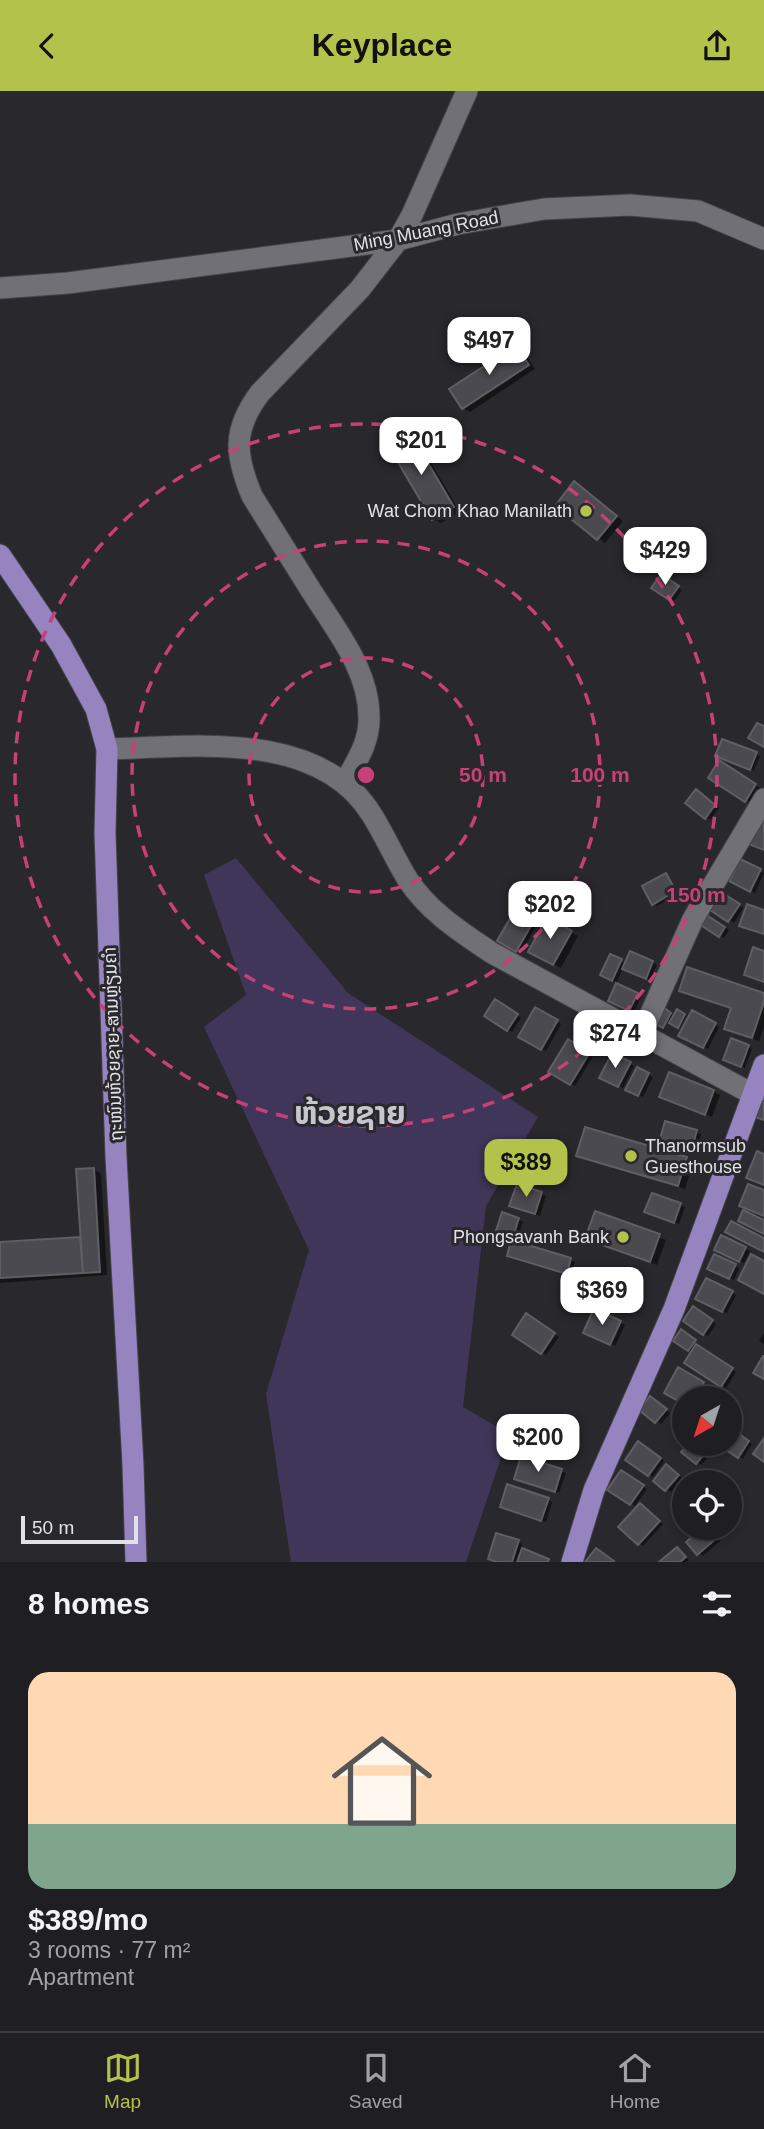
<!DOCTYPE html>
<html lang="en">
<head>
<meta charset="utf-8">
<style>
	body { margin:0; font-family:Helvetica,"Noto Sans Lao",sans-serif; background:#27272a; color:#f1f3f6; height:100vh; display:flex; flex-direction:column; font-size:26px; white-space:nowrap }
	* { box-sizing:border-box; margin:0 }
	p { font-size:23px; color:#a1a2a5 }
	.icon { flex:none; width:38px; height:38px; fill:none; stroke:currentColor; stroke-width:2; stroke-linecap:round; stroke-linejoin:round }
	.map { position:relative; height:1471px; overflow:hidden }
	.drawer { display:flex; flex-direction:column; background:#1f1e22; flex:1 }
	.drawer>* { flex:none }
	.needle { width:46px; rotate:219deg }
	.buttons { position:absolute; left:672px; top:1295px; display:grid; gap:14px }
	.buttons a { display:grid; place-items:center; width:70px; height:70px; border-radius:50%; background:#1f1e22; box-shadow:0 4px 10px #0003,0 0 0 2px #3c3c40; font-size:35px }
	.scale { position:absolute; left:21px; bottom:18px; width:117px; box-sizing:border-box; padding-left:7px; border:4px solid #e2e1e5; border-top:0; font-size:19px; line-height:24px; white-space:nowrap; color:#e2e1e5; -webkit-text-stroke:5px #29282d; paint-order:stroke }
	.price { position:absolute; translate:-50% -60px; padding:0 16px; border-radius:14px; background:#fff; color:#222; font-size:23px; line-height:46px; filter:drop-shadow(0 2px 4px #0008) }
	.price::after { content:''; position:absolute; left:50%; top:42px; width:21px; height:16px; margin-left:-10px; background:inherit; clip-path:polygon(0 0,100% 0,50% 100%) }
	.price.selected { background:#b3c24b; color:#111 }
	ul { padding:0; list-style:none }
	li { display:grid; align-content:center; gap:14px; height:371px; padding:0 28px }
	li span { display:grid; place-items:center; height:217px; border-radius:21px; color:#555 }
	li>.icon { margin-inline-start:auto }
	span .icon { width:126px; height:126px; fill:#fffc; stroke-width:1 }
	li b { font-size:30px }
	h2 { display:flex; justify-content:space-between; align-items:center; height:84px; padding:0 28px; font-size:30px }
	header { display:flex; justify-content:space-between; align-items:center; height:91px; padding:0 28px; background:#b3c24b; color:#111; font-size:32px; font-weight:800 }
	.tabs { display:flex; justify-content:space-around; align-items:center; height:98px; border-top:2px solid #3c3c40; background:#1f1e22; font-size:19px; color:#a1a2a5 }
	.tabs a { display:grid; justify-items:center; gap:4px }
	.tabs .selected { color:#b3c24b }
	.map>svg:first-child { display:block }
</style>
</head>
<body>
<header><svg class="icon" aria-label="back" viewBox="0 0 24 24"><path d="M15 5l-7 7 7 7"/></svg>Keyplace<svg class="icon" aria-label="share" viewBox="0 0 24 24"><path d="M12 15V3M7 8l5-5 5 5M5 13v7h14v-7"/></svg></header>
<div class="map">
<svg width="764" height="1471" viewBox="0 0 764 1471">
	<rect width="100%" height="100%" fill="#29282d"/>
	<path fill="#403659" d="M236 767 348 902 538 1026 486 1115 463 1316 509 1343 466 1471H291L266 1303 309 1159 204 936 246 904 204 784Z"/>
	<path fill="#0007" d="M516 256 523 260 535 278 470 321 463 317Z
		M411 345 418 350 460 421 441 432 434 428Z
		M582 397 623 430 605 452 557 414Z
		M661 486 682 499 674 510 654 497Z
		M756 663 760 665 754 680 722 667Z
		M719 672 760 697 750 711 710 687Z
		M700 703 719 717 710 729 706 726Z
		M741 770 764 782 755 802 731 789Z
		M666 784 670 786 679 803 657 815 653 812Z
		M721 803 743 817 734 832 712 819Z
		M518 817 539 830 521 862 499 849Z
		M706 825 729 839 724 847 701 833Z
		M548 828 578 845 561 877 530 860Z
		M621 870 626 873 652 871 657 874 650 889 623 876 617 891 603 884Z
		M617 894 641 906 634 921 610 909Z
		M681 899 764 904V936L759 950 733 941 732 918Z
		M495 910 521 927 512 941 486 925Z
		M536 918 561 933 546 960 520 946Z
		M663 918 674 926 677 920 686 925 680 936 668 930 665 937 655 932Z
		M693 921 719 936 708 958 681 944Z
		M569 951 593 965 575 995 551 981Z
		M748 956 752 958 745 977 729 970Z
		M613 964 634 975 623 997 602 986Z
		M637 978 653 986 643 1006 627 998Z
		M713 1000 720 1004 712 1026 668 1009Z
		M696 1041 701 1043 696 1059 662 1048Z
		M578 1064 686 1068 693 1072 685 1098Z
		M94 1078 101 1083 107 1184 0 1192V1152L82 1149Z
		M518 1095 546 1105 540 1125 512 1115Z
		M653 1104 685 1116 679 1133 651 1123Z
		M597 1122 666 1149 657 1174 595 1151Z
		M518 1128 523 1131 517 1147 502 1142Z
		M721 1146 750 1160 744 1172 716 1158Z
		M714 1165 739 1177 734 1189 709 1177Z
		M513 1167 571 1169 575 1171 571 1184Z
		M706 1189 736 1204 727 1222 698 1207Z
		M694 1217 716 1233 708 1245 685 1230Z
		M527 1225 559 1246 546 1264 514 1243Z
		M620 1231 625 1234 615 1255 589 1243Z
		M682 1241 696 1251 694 1254 736 1281 726 1297 687 1271 693 1261 675 1249Z
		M764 1242V1253L759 1250Z
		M678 1279 707 1295 700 1307H684V1311L666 1301Z
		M655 1310 670 1322 661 1333 641 1319Z
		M738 1344 752 1353 743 1368 728 1358Z
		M690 1353H707L715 1359 701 1374 684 1361Z
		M643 1355 664 1370 653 1386 628 1369Z
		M671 1378 682 1387 671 1401 655 1389Z
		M561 1380 566 1382 559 1402 520 1389Z
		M621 1381 647 1398 635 1415 610 1398Z
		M548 1409 552 1411 546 1431 506 1418Z
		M645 1417 663 1433 643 1455 639 1452Z
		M705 1437 711 1438 721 1449 703 1465 688 1451Z
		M518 1451 522 1453 521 1458 551 1471 494 1470Z
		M677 1458 689 1469 687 1471H662Z"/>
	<path fill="#4b4a50" stroke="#5f5e64" stroke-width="2" d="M516 254 529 274 462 318 449 298Z
		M411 343 454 416 432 429 389 356Z
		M574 390 617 425 597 449 555 415Z
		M661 483 679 495 669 509 651 497Z
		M757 632 764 635V656L748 647Z
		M722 648 757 661 750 679 715 665Z
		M719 669 756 693 745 711 708 687Z
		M696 698 715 714 705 728 685 712Z
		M756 726 764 729V759L746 752Z
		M740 768 761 778 750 801 729 790Z
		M666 782 676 800 652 814 642 795Z
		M721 801 740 813 728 831 710 819Z
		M747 813 764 819V843L739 835Z
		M517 815 536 826 516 861 497 850Z
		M705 823 725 836 719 846 699 833Z
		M547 826 572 840 553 874 528 861Z
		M753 856 764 860V891L744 884Z
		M630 860 653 870 646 888 622 878Z
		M610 863 622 868 612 890 600 884Z
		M687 876 764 902V911L752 947 724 938 731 917 679 900Z
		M616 892 638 902 629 920 608 910Z
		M495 908 518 923 507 940 484 925Z
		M662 915 671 922 663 937 652 932Z
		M535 916 558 929 541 959 518 946Z
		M677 918 685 923 678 937 669 932Z
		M692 919 716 932 703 957 678 945Z
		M731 947 749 954 741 976 723 969Z
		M568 948 590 961 570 994 548 981Z
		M612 962 631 971 618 996 599 987Z
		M637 976 649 982 638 1005 625 999Z
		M669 981 714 999 705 1024 659 1006Z
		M760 1011 764 1012V1029L755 1026Z
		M665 1030 697 1039 692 1058 660 1048Z
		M585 1036 687 1066 678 1095 576 1065Z
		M757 1060 764 1063V1094L746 1087Z
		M94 1077 100 1181 83 1182 76 1078Z
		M517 1093 542 1101 535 1123 509 1115Z
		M748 1093 764 1099V1125L739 1115Z
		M652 1102 681 1112 674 1132 644 1121Z
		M743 1119 764 1129V1143L738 1130Z
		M595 1120 660 1143 650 1171 585 1148Z
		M502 1121 519 1127 513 1146 496 1140Z
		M731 1130 764 1147V1161L725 1141Z
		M721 1144 746 1156 739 1171 714 1159Z
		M80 1146 83 1182 0 1187V1151Z
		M511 1149 571 1167 567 1183 507 1165Z
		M714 1163 736 1173 729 1188 707 1178Z
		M751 1163 764 1170V1203L738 1189Z
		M706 1187 733 1200 722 1221 695 1208Z
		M693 1215 713 1229 703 1244 683 1230Z
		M594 1217 621 1230 610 1254 583 1242Z
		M526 1222 555 1242 541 1263 512 1244Z
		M681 1238 696 1249 688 1260 673 1250Z
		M696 1253 733 1277 721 1296 684 1272Z
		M763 1265H764V1288L753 1282Z
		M678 1276 704 1291 695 1307H684V1313L664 1302Z
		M650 1305 667 1318 655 1332 639 1319Z
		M738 1342 749 1350 738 1367 726 1359Z
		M764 1347V1371L753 1363Z
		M638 1350 661 1367 648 1385 625 1369Z
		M688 1353H708L711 1355 696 1373 681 1361Z
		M521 1365 562 1378 555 1401 514 1388Z
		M666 1373 679 1384 665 1400 653 1390Z
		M621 1379 644 1394 630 1414 607 1399Z
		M507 1393 549 1407 541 1430 500 1416Z
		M640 1412 660 1430 638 1454 618 1436Z
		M702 1437H710L718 1446 697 1464 686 1451Z
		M496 1442 519 1449 512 1471H496L488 1468Z
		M677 1456 686 1466 680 1471H659Z
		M522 1457 549 1468 548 1471H517Z
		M596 1457 614 1470 613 1471H585Z"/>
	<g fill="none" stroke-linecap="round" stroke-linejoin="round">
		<defs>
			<path id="minor" d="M0 197 68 192 398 149 458 133 544 118 630 114 698 120 764 148
				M107 658C193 656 319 638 372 724 385 745 395 768 408 789 429 821 461 841 492 862L754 1004
				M345 691C357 670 370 650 369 626 369 579 336 539 312 501 292 469 272 437 252 405 235 364 232 339 260 302L360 198 398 149 412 124 467 0
				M642 942 693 828 764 708"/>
			<path id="major" d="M0 464 61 554 96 618 107 658 105 742 116 1066 133 1374 136 1471
				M572 1471 594 1399 674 1218 764 974"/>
		</defs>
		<use href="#minor" stroke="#444348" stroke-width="23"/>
		<use href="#major" stroke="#444348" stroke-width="23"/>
		<use href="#minor" stroke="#727077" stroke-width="21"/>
		<use href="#major" stroke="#9684c1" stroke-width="21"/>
	</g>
	<g fill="none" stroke="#c84077" stroke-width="3.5" stroke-dasharray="12 9">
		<circle cx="366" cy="684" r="117"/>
		<circle cx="366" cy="684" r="234"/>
		<circle cx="366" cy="684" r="351"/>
	</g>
	<g fill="#b3c24b" stroke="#29282d" stroke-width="2.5">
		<circle cx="586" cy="420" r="7"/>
		<circle cx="631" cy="1065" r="7"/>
		<circle cx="623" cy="1146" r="7"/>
	</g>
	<g text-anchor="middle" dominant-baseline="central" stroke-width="6" stroke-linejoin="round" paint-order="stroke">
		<g font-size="18" fill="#e2e1e5" stroke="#29282d">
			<text transform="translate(426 140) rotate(-11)">Ming Muang Road</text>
			<text transform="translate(113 953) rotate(-92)">ຖະໜົນຫ້ວຍຊາຍ-ສາມຫຼ່ຽມຄຳ</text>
		</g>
		<g font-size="18" fill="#e2e1e5" stroke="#29282d" text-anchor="end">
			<text x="572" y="420">Wat Chom Khao Manilath</text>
			<text x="645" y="1055" text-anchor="start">Thanormsub<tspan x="645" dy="21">Guesthouse</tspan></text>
			<text x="609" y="1146">Phongsavanh Bank</text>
		</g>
		<g font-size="32" font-weight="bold" fill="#c7c6cd" stroke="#29282d">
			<text x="350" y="1022">ຫ້ວຍຊາຍ</text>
		</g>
	</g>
	<circle cx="366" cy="684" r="10" fill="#c84077" stroke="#29282d" stroke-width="3.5"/>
	<g font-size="21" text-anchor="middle" font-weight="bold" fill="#c84077" stroke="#29282d" stroke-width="6" stroke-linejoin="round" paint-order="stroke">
		<text x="483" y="691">50 m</text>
		<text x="600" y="691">100 m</text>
		<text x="696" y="811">150 m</text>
	</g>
</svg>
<div class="buttons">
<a><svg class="needle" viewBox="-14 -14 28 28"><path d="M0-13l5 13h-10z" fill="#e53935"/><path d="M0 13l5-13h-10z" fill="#a1a2a5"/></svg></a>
<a><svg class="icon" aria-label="locate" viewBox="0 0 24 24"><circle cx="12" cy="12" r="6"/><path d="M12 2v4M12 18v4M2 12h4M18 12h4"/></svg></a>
</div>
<div class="scale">50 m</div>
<b class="price" style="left:489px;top:286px">$497</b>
<b class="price" style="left:421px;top:386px">$201</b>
<b class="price" style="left:665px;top:496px">$429</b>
<b class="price" style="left:550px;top:850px">$202</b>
<b class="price" style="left:615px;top:979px">$274</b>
<b class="price selected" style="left:526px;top:1108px">$389</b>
<b class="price" style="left:602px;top:1236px">$369</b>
<b class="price" style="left:538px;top:1383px">$200</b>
</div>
<section class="drawer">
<h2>8 homes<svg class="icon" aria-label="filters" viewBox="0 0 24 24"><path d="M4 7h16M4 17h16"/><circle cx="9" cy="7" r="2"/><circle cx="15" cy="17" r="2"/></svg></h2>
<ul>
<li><span style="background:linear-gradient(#ffd9b3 70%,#7fa58c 0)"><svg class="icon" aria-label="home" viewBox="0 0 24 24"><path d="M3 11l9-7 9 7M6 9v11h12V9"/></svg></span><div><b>$389/mo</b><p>3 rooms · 77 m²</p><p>Apartment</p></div></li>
</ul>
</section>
<nav class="tabs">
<a class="selected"><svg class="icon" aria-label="map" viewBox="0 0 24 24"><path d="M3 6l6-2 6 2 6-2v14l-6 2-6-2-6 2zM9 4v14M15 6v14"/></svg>Map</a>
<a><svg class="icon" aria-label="saved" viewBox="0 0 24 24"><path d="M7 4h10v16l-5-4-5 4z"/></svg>Saved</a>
<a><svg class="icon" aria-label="home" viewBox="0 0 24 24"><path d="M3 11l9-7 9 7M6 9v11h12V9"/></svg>Home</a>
</nav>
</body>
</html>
